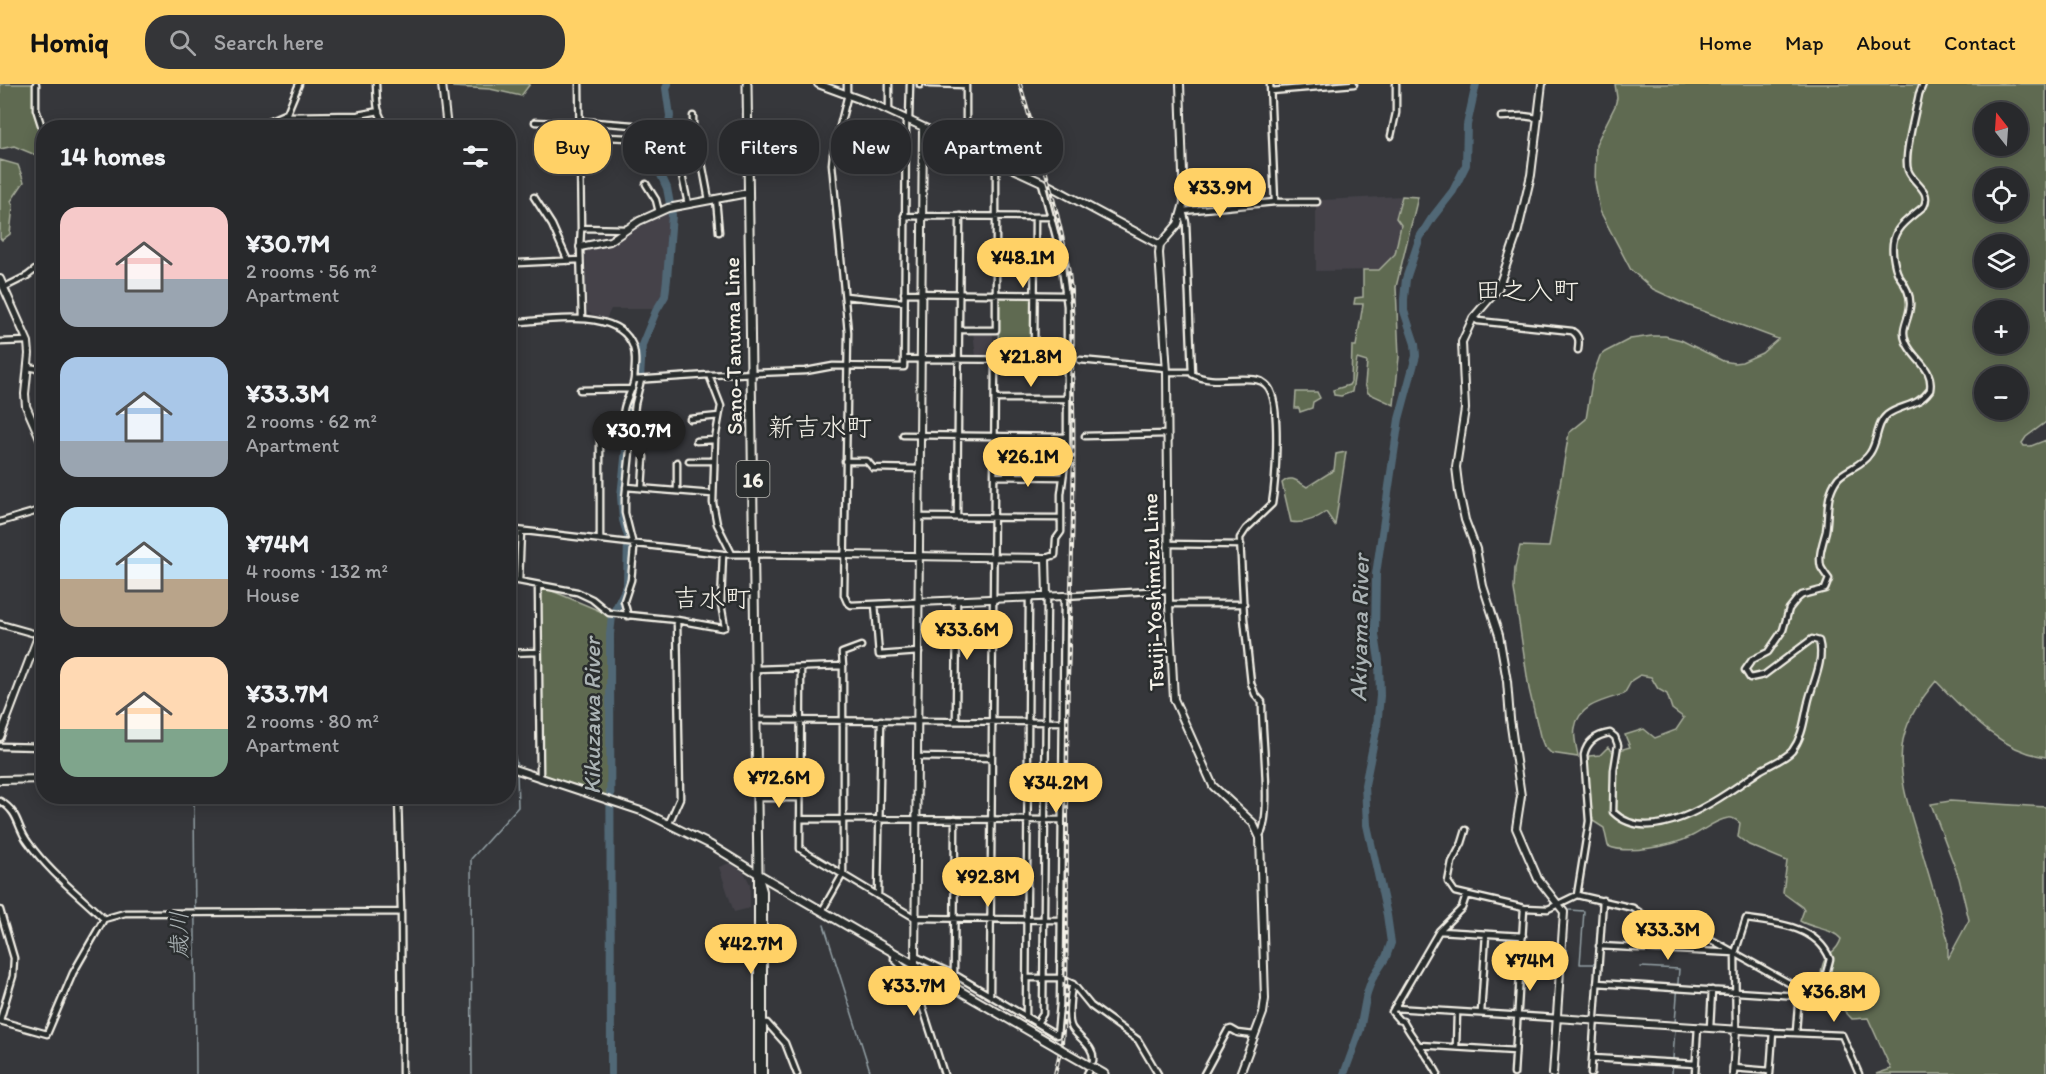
<!DOCTYPE html>
<html lang="en">
<head>
<meta charset="utf-8">
<style>
	body { margin:0; font-family:Itim,"Klee One",sans-serif; background:#343538; color:#f1f3f6; height:100vh; display:flex; flex-direction:column; font-size:22px; white-space:nowrap }
	* { box-sizing:border-box; margin:0 }
	p { font-size:20px; color:#a5a6a9 }
	.icon { flex:none; width:33px; height:33px; fill:none; stroke:currentColor; stroke-width:2; stroke-linecap:round; stroke-linejoin:round }
	.map { position:relative; flex:1; overflow:hidden }
	.side { position:absolute; left:36px; top:36px; width:480px; height:684px; display:flex; flex-direction:column; background:#28292c; border-radius:24px; box-shadow:0 3px 15px #0003,0 0 0 2px #444548 }
	.side>* { flex:none }
	.banner { position:absolute; left:534px; top:36px; width:570px; height:54px; display:flex; gap:12px }
	.needle { width:39px; rotate:343deg }
	.fabs { position:absolute; left:1974px; top:18px; display:grid; gap:12px }
	.fabs a { display:grid; place-items:center; width:54px; height:54px; border-radius:50%; background:#28292c; box-shadow:0 3px 15px #0003,0 0 0 2px #444548; font-size:30px }
	.price { position:absolute; translate:-50% -51px; padding:0 14px; border-radius:21px; background:#ffd166; color:#111; font-size:20px; line-height:39px; filter:drop-shadow(0 2px 3px #0008) }
	.price::after { content:''; position:absolute; left:50%; top:36px; width:18px; height:14px; margin-left:-9px; background:inherit; clip-path:polygon(0 0,100% 0,50% 100%) }
	.price.on { background:#222; color:#fff }
	ul { padding:0; list-style:none }
	li { display:flex; align-items:center; gap:18px; height:150px; padding:0 24px }
	li span { display:grid; place-items:center; flex:none; width:168px; height:120px; border-radius:18px; color:#555 }
	li>.icon { margin-inline-start:auto }
	span .icon { width:72px; height:72px; fill:#fffc; stroke-width:1 }
	li b { font-size:26px }
	h2 { display:flex; justify-content:space-between; align-items:center; height:72px; padding:0 24px; font-size:26px }
	.tag { padding:0 21px; border-radius:24px; background:#28292c; box-shadow:0 3px 15px #0003,0 0 0 2px #444548; font-size:21px; line-height:54px }
	.tag.on { background:#ffd166; color:#111 }
	header { display:flex; align-items:center; gap:36px; box-sizing:border-box; height:84px; padding:0 30px; background:#ffd166; color:#111 }
	header strong { font-size:28px }
	nav { display:flex; gap:33px; margin-inline-start:auto; font-size:21px }
	.search { width:420px; height:54px; background:#343538; display:flex; align-items:center; gap:15px; box-sizing:border-box; padding:0 21px; border-radius:24px; color:#a5a6a9; font-size:22px }
	.map>svg:first-child { display:block }
</style>
</head>
<body>
<header>
<strong>Homiq</strong>
<div class="search"><svg class="icon" aria-label="search" viewBox="0 0 24 24"><circle cx="10" cy="10" r="6"/><path d="M15 15l6 6"/></svg>Search here</div>
<nav><a>Home</a><a>Map</a><a>About</a><a>Contact</a></nav>
</header>
<div class="map">
<svg width="2046" height="990" viewBox="0 0 2046 990">
	<rect width="100%" height="100%" fill="#36373b"/>
	<filter id="ink" filterUnits="userSpaceOnUse"><feTurbulence type="fractalNoise" baseFrequency=".0167" numOctaves="2"/><feDisplacementMap in="SourceGraphic" scale="12" xChannelSelector="R" yChannelSelector="G"/><feConvolveMatrix kernelMatrix="1 2 1 2 8 2 1 2 1" color-interpolation-filters="sRGB"/></filter>
	<g filter="url(#ink)">
		<path fill="#44424a" d="M1402 112 1396 134 1401 141 1395 170 1379 186 1316 187V120H1320L1322 116Z
			M670 128 665 199 661 211 654 225H611L606 235 589 229 587 226 585 166 612 161 650 136Z
			M973 248H993V271L976 273Z
			M730 779 744 788 750 800V824L734 828 719 783Z"/>
		<path fill="#5e6a51" stroke="#a9ae9c" stroke-width="1.5" fill-rule="evenodd" d="M0 0H36V25L43 63 38 72 14 62 0 65Z
			M453 0H530L521 12 490 5 453 3Z
			M1615 0H2046V338L2026 353 2022 359 2024 362H2031L2046 356V673C2000 667 1967 629 1936 597 1921 615 1908 633 1903 656 1896 692 1911 730 1921 764 1930 794 1939 825 1948 856V875L1969 836 1959 794 1931 720 1950 717 2046 723V990H1876L1891 985 1868 934 1852 935 1823 904 1826 894 1821 893C1822 865 1836 873 1841 855 1832 844 1813 845 1800 837L1804 826 1802 823 1783 809 1787 777 1749 761 1738 753 1740 739C1736 736 1733 733 1728 734 1714 736 1702 748 1690 753 1672 762 1626 771 1608 762L1604 744 1593 737 1586 682 1589 672 1600 671 1608 663 1613 668 1630 663 1625 651 1644 645 1655 654 1676 646 1684 634 1672 625 1667 610 1658 605 1651 593 1640 591 1632 596 1624 610C1605 616 1578 621 1575 644 1573 653 1577 664 1578 673L1551 669 1544 662 1540 652 1529 605 1514 505 1515 484 1520 462 1549 463 1569 349 1586 335 1593 291 1600 272 1605 268 1630 255 1652 252H1665L1681 256 1723 277 1734 279 1742 278 1762 269 1778 255 1687 221 1653 205 1631 186 1600 127 1595 98 1596 60 1615 22 1617 14ZM1984 28H2018V62H1984ZM1984 94H2018V128H1984ZM1984 160H2018V194H1984ZM1984 226H2018V260H1984ZM1984 292H2018V326H1984Z
			M0 76 18 81 24 98 11 117 13 122 10 150 2 156 0 154Z
			M1402 112 1418 113 1396 203 1399 273 1394 321 1368 309 1365 300 1367 278 1357 275 1352 308 1341 312 1334 311 1333 306 1349 301 1351 298 1352 262H1356L1363 220H1354L1355 214 1363 213V186H1379L1395 170 1401 141 1396 134Z
			M999 212H1031L1032 214V271L1030 274H1000L998 271Z
			M1296 308H1317L1320 314 1313 318 1312 324 1300 328 1299 324H1295Z
			M1346 368 1335 441 1326 428C1316 435 1303 440 1291 438L1282 399C1291 390 1298 398 1307 403L1334 386 1336 370Z
			M538 501 612 532 610 550V667L607 715 540 692Z"/>
		<g fill="none" stroke-linecap="round" stroke-linejoin="round">
			<path stroke="#929fa4" stroke-width="1.5" d="M508 640 517 683
				M194 712 196 990
				M1569 826 1584 827 1580 880H1596
				M824 841 871 990
				M1641 883 1679 885 1675 939
				M472 990 471 775 518 723 517 687
				M1672 990 1675 944"/>
			<path stroke="#516876" stroke-width="8" d="M611 990 610 550 612 532 627 502 628 452 623 436 621 412 629 338 636 304 640 295 642 261 656 227 665 212 667 195 672 131 667 104 661 91 660 78 668 46 670 32 666 4 668 0
				M1344 990 1360 946 1367 909 1372 895 1386 873 1391 859 1387 831 1367 741 1365 701 1377 642 1380 612 1379 576 1375 551 1376 490 1399 335 1416 272 1415 260 1404 227V215L1406 195 1420 153 1432 134 1453 107 1466 81 1467 41 1476 0"/>
			<path stroke="#525355" stroke-width="4.5" stroke-dasharray="4.5 2" stroke-linecap="butt" d="M1010 943 1021 932"/>
			<defs>
				<path id="street" d="M36 0V25L44 50
					M376 0C377 16 375 39 394 44
					M579 0 581 144 580 163 582 234
					M847 0V10
					M920 0V1
					M929 0 966 1
					M966 0V63
					M1270 0 1275 118
					M1271 7 1354 0
					M848 10 833 70 832 80 848 248 844 511 847 518 851 521 919 518
					M889 27V0
					M287 32 358 31 379 27
					M1501 33 1523 32 1538 34
					M909 36 910 0
					M581 37 633 41
					M535 38 581 40
					M238 44 266 38 287 29
					M286 44 287 29 299 0
					M581 52 629 54 658 62
					M1391 52 1396 29V0
					M747 58 777 62 778 57
					M693 74V32
					M1042 99 1060 168 1067 222V364L1061 410V448L1056 455 1055 471 1046 474
					M646 100 656 116 659 128
					M534 113 552 141 568 177
					M716 115 719 148
					M688 120 679 77 701 73 709 116
					M904 132 1052 133
					M581 144 627 145
					M44 172V173
					M508 182 518 179 580 176
					M5 203 27 192 44 179
					M904 209 1066 211
					M845 212 904 218
					M1473 234 1478 237 1572 247C1580 252 1579 258 1578 266
					M508 239C541 237 613 223 631 258 637 268 635 284 634 295 633 304 628 312 625 321 623 327 623 334 622 340L600 341V456
					M959 246H996V77
					M0 258 27 257
					M905 275 1067 276
					M1034 276 1035 133
					M1080 276 1166 284
					M28 283 44 286
					M1167 288H1191
					M709 291 721 322 715 356 713 419 717 440 732 470
					M634 296 709 291 806 287 833 282 904 283 906 35
					M580 306 632 305
					M995 315H1067
					M690 335 719 332
					M903 351 1067 353
					M1085 352 1167 350
					M696 357 715 356
					M689 377H714
					M845 377H867L873 384 921 385
					M994 392 1063 393
					M626 403 712 410
					M642 404 644 373
					M677 407V378
					M920 433 1061 434
					M957 433 960 132
					M0 438 44 425
					M508 445 723 470 844 471
					M1168 460 1241 461
					M508 495 577 508 592 515 609 529 677 536 722 544 725 543 721 520 723 470
					M519 497 521 447
					M538 501 540 692
					M875 520 879 571 919 568
					M1169 520H1244
					M628 532 624 517 631 496 634 465 625 429V415L635 320 641 296
					M0 540 32 549
					M508 569 538 568
					M801 584 800 765 915 834
					M756 585 843 582
					M756 636 1063 638
					M956 637 957 516
					M0 662 44 663
					M918 673 991 674
					M398 712 401 828 402 990
					M757 714H800
					M0 717C20 729 16 742 28 758 49 788 78 810 104 835
					M800 735 1062 736
					M669 739 680 714 677 536
					M1466 746 1462 759 1452 778 1448 798 1455 808 1524 824 1548 825 1577 811 1633 824 1663 844 1708 854 1794 902 1819 910
					M1260 751C1273 733 1261 645 1262 618L1255 610 1251 599 1244 534 1240 454 1246 445 1272 420C1276 396 1280 329 1271 308 1269 302 1263 297 1257 296 1236 292 1212 301 1192 290L1186 138 1183 127 1275 118H1317
					M1577 811 1589 737 1584 671C1587 657 1597 651 1610 649L1615 653 1618 661 1614 686 1613 728C1653 767 1727 709 1761 686 1771 680 1785 675 1792 667 1803 652 1804 636 1808 619 1812 600 1825 577 1819 557L1812 555 1764 591 1750 594 1745 586 1752 576 1768 568 1783 546 1789 525 1797 515 1802 511 1825 505 1829 495C1826 491 1823 487 1821 483 1818 471 1823 459 1826 447 1829 429 1825 411 1838 394 1846 385 1862 382 1870 369 1878 358 1876 340 1887 331 1901 320 1917 324 1930 306 1934 283 1914 277 1906 258 1900 244 1909 236 1910 222 1911 212 1905 200 1899 192 1895 185 1894 178 1893 170 1890 144 1907 137 1924 122 1932 106 1913 100 1908 86 1903 72 1916 27 1919 10L1923 0
					M878 812 881 636
					M0 826 14 874 13 892 0 936
					M822 827 843 790V582L842 569 861 562
					M915 834 1061 836
					M1439 847 1523 852
					M1599 862 1735 869
					M895 869 894 875 913 893 944 990
					M915 872 957 892 1057 951 1060 920 1064 512 1168 506
					M954 891 955 735
					M1026 894H1060L1073 900 1091 922 1138 956 1158 990
					M1597 899 1799 912
					M1073 900C1070 909 1067 936 1072 944 1079 955 1095 962 1093 977
					M990 911 995 276
					M1394 924 1556 934
					M1481 929 1486 850
					M1026 933 1029 513
					M0 937 47 950 73 889 104 835 125 829 401 828
					M761 939H767L785 959 797 990
					M1037 939 1043 930 1047 512
					M1710 944 1712 906
					M1736 945 1735 869 1746 835C1776 839 1817 842 1830 875L1825 894
					M1771 948 1842 951 1859 990
					M1796 948 1799 909
					M1419 961 1515 967
					M1456 963 1457 928
					M1592 974 1696 980
					M1733 984 1770 987
					M1087 990 1088 988
					M1204 990 1228 946 1231 945 1238 949 1254 951
					M1438 990C1428 971 1413 956 1403 937L1399 936 1392 928 1439 847 1462 824 1466 812
					M1514 990 1524 824
					M1591 990 1603 816
					M1695 990 1698 943
					M1770 990 1773 948"/>
				<path id="secondary" d="M442 0 447 44
					M818 0 878 22 1048 101 1160 161
					M1180 0 1184 119 1178 140 1160 161 1159 169 1167 288 1169 520 1174 615 1213 702 1253 739 1260 754 1265 915 1263 929 1240 990
					M1542 0 1531 91 1517 150 1498 205 1473 234 1462 258 1465 325 1456 383 1459 408 1465 436 1476 465 1483 502 1499 551 1507 597 1510 635 1521 712 1516 744 1538 795 1564 828 1553 990
					M580 163 610 157 639 137 668 124 748 109
					M0 195 28 258 29 270 25 310 26 322 44 363
					M844 471 1046 474 1047 512
					M919 518 1064 512
					M0 653 44 537
					M508 683 644 728 711 761 758 790
					M0 696 44 695
					M758 790 763 807V990
					M758 793V990
					M915 880 923 44
					M1556 934 1771 948
					M1733 990 1736 945"/>
				<path id="primary" d="M747 0 758 790 1057 963
					M1067 969 1104 990"/>
			</defs>
			<use href="#street" stroke="#f4f1e8" stroke-width="9"/>
			<use href="#secondary" stroke="#f4f1e8" stroke-width="10"/>
			<use href="#primary" stroke="#f4f1e8" stroke-width="11"/>
			<use href="#street" stroke="#2a2d2e" stroke-width="4.5"/>
			<use href="#secondary" stroke="#2a2d2e" stroke-width="6"/>
			<use href="#primary" stroke="#2a2d2e" stroke-width="7"/>
			<defs>
				<path id="rail" d="M1020 0C1036 57 1057 118 1067 177 1074 214 1073 252 1072 290
					M1055 990 1062 959 1066 908C1068 805 1066 701 1068 598 1071 493 1076 389 1072 284"/>
			</defs>
			<use href="#rail" stroke="#f4f1e8" stroke-width="4"/>
			<use href="#rail" stroke="#2a2d2e" stroke-width="1.5" stroke-dasharray="4.5" stroke-linecap="butt"/>
			<defs>
				<path id="primary-bridge" d="M1057 963 1067 969"/>
			</defs>
			<use href="#primary-bridge" stroke="#f4f1e8" stroke-width="11" stroke-linecap="butt"/>
			<use href="#primary-bridge" stroke="#2a2d2e" stroke-width="7"/>
		</g>
	</g>
	<g text-anchor="middle" dominant-baseline="central" stroke-width="5" stroke-linejoin="round" paint-order="stroke">
		<rect fill="#2a2d2e" stroke="#b7b6b0" stroke-width="1.5" x="736.5" y="377" width="33" height="36" rx="4.5"/>
		<g font-size="21" font-weight="bold" fill="#f4f1e8">
			<text x="753" y="395">16</text>
		</g>
		<g font-size="22" fill="#f4f1e8" stroke="#2a2d2e">
			<text transform="translate(733 262) rotate(-91)">Sano-Tanuma Line</text>
			<text transform="translate(1153 508) rotate(-92)">Tsuiji-Yoshimizu Line</text>
		</g>
		<g font-size="24" font-style="italic" fill="#abb3b5" stroke="#2a2d2e">
			<text transform="translate(1359 544) rotate(-89)">Akiyama River</text>
			<text transform="translate(591 632) rotate(-90)">Kikuzawa River</text>
			<text transform="translate(178 851) rotate(-90)">歳川</text>
		</g>
		<g font-size="26" fill="#f4f1e8" stroke="#2a2d2e">
			<text x="1527" y="206">田之入町</text>
			<text x="820" y="343">新吉水町</text>
			<text x="712" y="514">吉水町</text>
		</g>
	</g>
</svg>
<div class="fabs">
<a><svg class="needle" viewBox="-14 -14 28 28"><path d="M0-13l5 13h-10z" fill="#e53935"/><path d="M0 13l5-13h-10z" fill="#a5a6a9"/></svg></a>
<a><svg class="icon" aria-label="locate" viewBox="0 0 24 24"><circle cx="12" cy="12" r="6"/><path d="M12 2v4M12 18v4M2 12h4M18 12h4"/></svg></a>
<a><svg class="icon" aria-label="layers" viewBox="0 0 24 24"><path d="M12 4l9 5-9 5-9-5zM3 14l9 5 9-5"/></svg></a>
<a>+</a>
<a>−</a>
</div>
<b class="price" style="left:1220px;top:135px">¥33.9M</b>
<b class="price" style="left:1023px;top:205px">¥48.1M</b>
<b class="price" style="left:1031px;top:304px">¥21.8M</b>
<b class="price on" style="left:639px;top:378px">¥30.7M</b>
<b class="price" style="left:1028px;top:404px">¥26.1M</b>
<b class="price" style="left:967px;top:577px">¥33.6M</b>
<b class="price" style="left:779px;top:725px">¥72.6M</b>
<b class="price" style="left:1056px;top:730px">¥34.2M</b>
<b class="price" style="left:988px;top:824px">¥92.8M</b>
<b class="price" style="left:1668px;top:877px">¥33.3M</b>
<b class="price" style="left:751px;top:891px">¥42.7M</b>
<b class="price" style="left:1530px;top:908px">¥74M</b>
<b class="price" style="left:914px;top:933px">¥33.7M</b>
<b class="price" style="left:1834px;top:939px">¥36.8M</b>
<div class="banner">
<a class="tag on">Buy</a>
<a class="tag">Rent</a>
<a class="tag">Filters</a>
<a class="tag">New</a>
<a class="tag">Apartment</a>
</div>
<section class="side">
<h2>14 homes<svg class="icon" aria-label="filters" viewBox="0 0 24 24"><path d="M4 7h16M4 17h16"/><circle cx="9" cy="7" r="2"/><circle cx="15" cy="17" r="2"/></svg></h2>
<ul>
<li><span style="background:linear-gradient(#f6c9c9 60%,#9aa5b1 0)"><svg class="icon" aria-label="home" viewBox="0 0 24 24"><path d="M3 11l9-7 9 7M6 9v11h12V9"/></svg></span><div><b>¥30.7M</b><p>2 rooms · 56 m²</p><p>Apartment</p></div></li>
<li><span style="background:linear-gradient(#a9c7e8 70%,#9aa5b1 0)"><svg class="icon" aria-label="home" viewBox="0 0 24 24"><path d="M3 11l9-7 9 7M6 9v11h12V9"/></svg></span><div><b>¥33.3M</b><p>2 rooms · 62 m²</p><p>Apartment</p></div></li>
<li><span style="background:linear-gradient(#bfe0f5 60%,#b9a48a 0)"><svg class="icon" aria-label="home" viewBox="0 0 24 24"><path d="M3 11l9-7 9 7M6 9v11h12V9"/></svg></span><div><b>¥74M</b><p>4 rooms · 132 m²</p><p>House</p></div></li>
<li><span style="background:linear-gradient(#ffd9b3 60%,#7fa58c 0)"><svg class="icon" aria-label="home" viewBox="0 0 24 24"><path d="M3 11l9-7 9 7M6 9v11h12V9"/></svg></span><div><b>¥33.7M</b><p>2 rooms · 80 m²</p><p>Apartment</p></div></li>
</ul>
</section>
</div>
</body>
</html>
